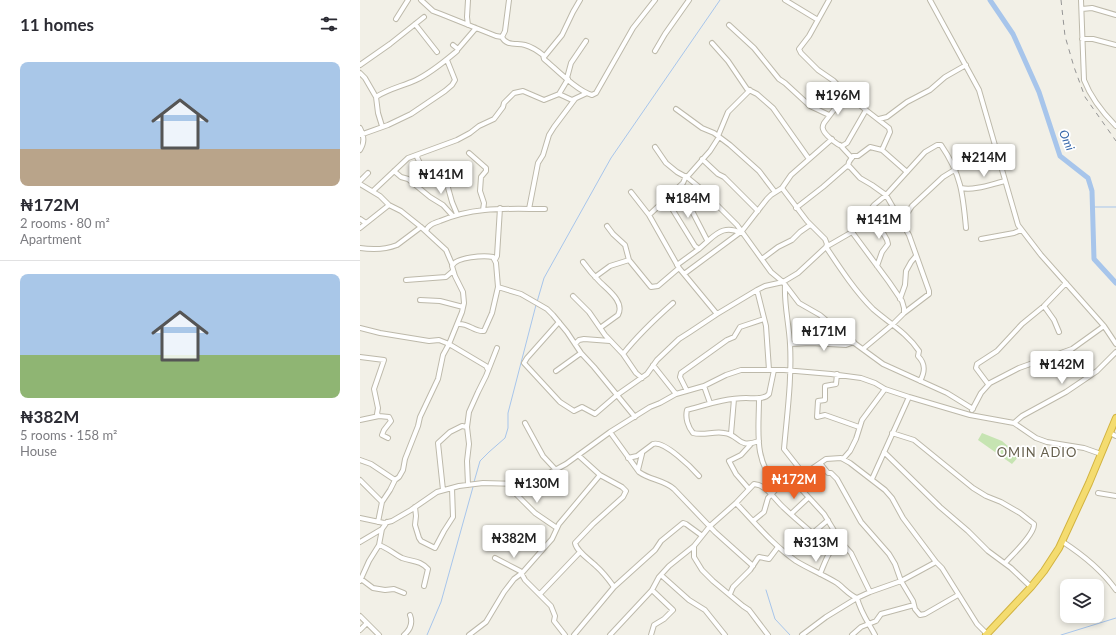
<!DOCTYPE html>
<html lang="en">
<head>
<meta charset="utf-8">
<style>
	body { margin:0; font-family:Lato,sans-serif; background:#f7f7f7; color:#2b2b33; height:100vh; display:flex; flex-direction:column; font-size:15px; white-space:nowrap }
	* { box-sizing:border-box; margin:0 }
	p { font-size:13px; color:#7c7c81 }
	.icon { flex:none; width:22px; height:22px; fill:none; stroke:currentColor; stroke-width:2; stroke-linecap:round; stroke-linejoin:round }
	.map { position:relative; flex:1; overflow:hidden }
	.drawer { display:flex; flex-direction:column; background:#fff; width:360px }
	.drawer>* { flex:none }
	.controls { position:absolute; left:700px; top:579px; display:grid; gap:8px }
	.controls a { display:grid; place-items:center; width:44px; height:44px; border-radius:8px; background:#fff; box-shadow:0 2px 6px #0003; font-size:20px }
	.price { position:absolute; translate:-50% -34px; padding:0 9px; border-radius:4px; background:#fff; color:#222; font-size:13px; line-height:26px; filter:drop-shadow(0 1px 2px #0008) }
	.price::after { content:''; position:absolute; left:50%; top:24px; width:12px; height:9px; margin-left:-6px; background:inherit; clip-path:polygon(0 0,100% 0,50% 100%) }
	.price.active { background:#eb6125; color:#fff }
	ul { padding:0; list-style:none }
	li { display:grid; align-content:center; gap:8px; height:212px; padding:0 20px }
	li+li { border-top:1px solid #e1e1e2 }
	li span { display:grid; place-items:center; height:124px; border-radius:8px; color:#555 }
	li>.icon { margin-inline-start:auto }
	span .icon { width:72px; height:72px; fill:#fffc; stroke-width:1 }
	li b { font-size:17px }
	h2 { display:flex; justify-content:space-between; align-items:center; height:48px; padding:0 20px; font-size:17px }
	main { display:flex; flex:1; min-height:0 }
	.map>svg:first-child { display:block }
</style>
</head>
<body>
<main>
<section class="drawer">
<h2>11 homes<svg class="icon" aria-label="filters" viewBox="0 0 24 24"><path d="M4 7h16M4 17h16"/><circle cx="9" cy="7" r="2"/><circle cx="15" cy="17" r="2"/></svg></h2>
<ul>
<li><span style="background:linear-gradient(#a9c7e8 70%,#b9a48a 0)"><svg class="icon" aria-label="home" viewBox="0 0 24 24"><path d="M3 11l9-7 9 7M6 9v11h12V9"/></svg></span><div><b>₦172M</b><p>2 rooms · 80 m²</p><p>Apartment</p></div></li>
<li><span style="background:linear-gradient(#a9c7e8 65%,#8fb573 0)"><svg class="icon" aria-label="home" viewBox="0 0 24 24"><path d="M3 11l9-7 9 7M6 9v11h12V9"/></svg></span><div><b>₦382M</b><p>5 rooms · 158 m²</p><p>House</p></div></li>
</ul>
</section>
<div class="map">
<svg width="756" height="635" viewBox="0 0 756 635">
	<rect width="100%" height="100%" fill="#f2f0e7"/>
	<path fill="#c6e4b2" d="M622 433 642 441 659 456 652 464 618 440Z"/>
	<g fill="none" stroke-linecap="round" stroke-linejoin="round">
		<path stroke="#a7c5eb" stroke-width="1" d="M732 207H756
			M177 302 184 278 251 158 360 0
			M114 482 120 461 129 452 145 438 148 428V413L176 305
			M406 590 415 619 430 635
			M67 635 81 602 113 487
			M701 635 756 618"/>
		<path stroke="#a7c5eb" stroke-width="5" d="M630 0 653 34 679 92 700 156 728 178 732 191 734 259 756 283"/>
		<defs>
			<path id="minor" d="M61 0 73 11 81 14 136 36 142 37
				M108 0 107 17 108 25
				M149 0 145 31 142 37C146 46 157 43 165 45 172 47 178 51 183 55L184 59C196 69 217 91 232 95L236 93 273 28 295 0
				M425 0 458 20
				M469 0 449 36 439 49 441 53 458 70 474 81 488 96 529 128 530 132 522 150 547 172
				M570 0 619 90 658 225 681 255 744 326 756 344
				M721 0 724 80C731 98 742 112 756 126
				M722 9 732 8 756 15
				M36 19 48 0
				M55 24 77 52
				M369 25 394 48 419 79 425 83 450 106 469 115
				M722 39H733L756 45
				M352 43 368 61 387 89 397 94 413 108 449 159
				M93 45 98 49 116 28
				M295 51 305 34 329 0
				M184 57 202 35 213 12 220 0
				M0 65 30 44 64 17
				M0 73 5 78 16 97C28 89 43 86 56 80 71 73 85 61 97 51
				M207 78 211 63 226 41
				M199 94 208 79
				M486 94 464 123C463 125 462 127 463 129 464 134 477 145 482 146L487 143 506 110
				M16 97 18 113 22 126
				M316 109 342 128 354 133 370 145 399 171 415 192
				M519 119 527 117 547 102 570 90 585 77 606 65
				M0 128C4 136 5 142 0 150
				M0 135 28 125 51 114 85 91 92 85 95 80 87 60
				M358 136 368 112 390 90
				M480 145 492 158
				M295 147 306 163 317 172 328 178 339 187 377 225 411 272 423 282 439 303 460 315 486 337 523 364 587 393 613 409
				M109 153 126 168V171L121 177 120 191 124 203 123 210
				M58 155 57 157C62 171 73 174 82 184L86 183 87 184 92 202 97 214
				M342 159 358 174 364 177 398 211
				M488 166 489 162 493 156H498L510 147 522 150
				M34 171 41 177 48 179 70 197 83 205 92 215
				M327 177 350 151 359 137
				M0 181 8 173
				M0 184 20 196 29 205 41 211 61 227 86 250 92 264
				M422 188 447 221 465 239 467 244 466 247C480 268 495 291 513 309 529 323 547 333 559 351L558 356C566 364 565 372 560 381
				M601 188C614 191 632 184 645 181
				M13 191 48 158 97 140 110 133 119 126 134 119 143 107 144 103 154 93 163 91 184 100 199 94 212 100 227 93
				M315 191 331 209 347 240H349C359 231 367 226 381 233
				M271 192 289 215 319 268 357 314
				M306 199 335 246 339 249
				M436 208 463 187 487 166 490 167 500 178 512 185 526 195 549 235 569 291V294L544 313 533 324 503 349
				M169 209 178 163 183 155 189 135 194 127 215 99
				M509 211 512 213 527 240 528 244 522 252 517 266
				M289 215 323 183 326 176
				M0 219 6 223
				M540 219 548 212 552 206 583 177 596 169
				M247 226 253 234 265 245 269 260 291 287 298 286 319 268
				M0 228 29 205
				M66 231C68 225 74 223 80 221 115 206 149 209 185 209
				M492 232 529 282 542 301 544 308V313
				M621 239 654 233 661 230
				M0 248C13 250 24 250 37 245L61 227
				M402 259 418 247 432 240 440 232 450 225
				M135 260 137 256 140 208
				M223 262C228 269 234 276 240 282 248 290 265 302 258 315L240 328
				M317 265 339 249 349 240
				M324 274 382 231 407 199 411 195 422 188 431 175 472 139
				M235 277 250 266 269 260
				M46 280 86 277 93 271
				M425 285C424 305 429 324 430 344 432 379 427 414 424 449L443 473
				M397 290 406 326 409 370
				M213 296 229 312 245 335 263 354 276 373 282 378
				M540 299 545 285 546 271 551 262 556 256
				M60 300 80 301 103 307
				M684 306 694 320 699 332
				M199 322 167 358 164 363 200 402 214 411 222 407 235 414 257 395 287 374 297 360 319 339 330 332 357 314 397 290 405 286 423 282 438 273 466 247 492 232 499 225 514 205 526 195 565 152 577 145H581C601 174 603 194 606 228
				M98 324C109 323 114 332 124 331L132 313 138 287
				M0 328 20 333 69 341 79 340 89 344 126 366 128 370
				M215 344 219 340 224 339 250 341
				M430 344 451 343 486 345 494 342
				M263 354C278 335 295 319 313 303
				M0 357 24 360 14 389 18 408 17 414 19 416 29 417 31 421 24 430 22 435 28 438
				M293 365 316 394
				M196 371 221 353
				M477 374 476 384 465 386V400L458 401 457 417 465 415 499 427
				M628 384 616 368 617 364 637 351 662 324 684 306 706 283
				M344 386 350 403
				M327 391 320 377 321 373 367 340 374 337 380 327 404 319
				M399 398C399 433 393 458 417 487
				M612 410 621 393 630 383 659 368 712 349 744 326
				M0 420 19 416
				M165 423 183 456 196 470
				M654 423 662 416 706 392 737 371 756 352
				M250 432 279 472C290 480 304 480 314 489L355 532 393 566
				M532 433 554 440 613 488 626 496 641 502 660 513 674 524C675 534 652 555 645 563
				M750 433 756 436
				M371 434 374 399
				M399 441C376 449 381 435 364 433 354 431 343 436 333 433 328 427 325 418 327 410 346 405 366 398 386 398 393 398 404 400 409 394L414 370
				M524 452 580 507 608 531 628 551 651 568 671 587
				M218 455 240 475 262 487 266 491 263 497 233 524 215 543C217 552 229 559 236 566 243 572 249 580 254 587
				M268 458 277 456 293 444C304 440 332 468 339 476
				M483 459 490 451 496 439 502 420 525 389
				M0 460 11 464 35 480
				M460 463 468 473H471L477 479 501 522 529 554 535 564 541 581 553 601 555 609 560 615 565 614 598 595
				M278 470 282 454
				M431 478 464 514 481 542 491 553 510 592
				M512 479 549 397
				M0 480 22 502
				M152 484 155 493 175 513 197 528
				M108 485 107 461 109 444 107 427 109 412 118 392 126 376 137 348
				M389 489 376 474 369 461 381 455 391 444
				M83 490 78 443 90 432 102 426 107 427
				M738 493 756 496
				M376 503C395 523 413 545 436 561 449 569 464 575 477 583 484 588 489 595 497 598 501 613 508 622 515 635
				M55 507 56 516 55 525 59 538 61 541 75 548 84 531 93 517 92 488
				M431 514 448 498
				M0 518 24 523 32 521 51 510 77 492 99 486 123 483 164 484 173 482 206 464 250 432 290 407 300 403 316 394 344 386 366 375 381 370H424L471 374 501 378 515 383 525 389 549 397 610 415 654 423 676 438 687 442 724 448 741 454
				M393 521 404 512 408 498 421 484 450 470 466 459 481 458 490 463 525 490 532 498 543 518 576 562
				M18 522 22 502 30 490 35 480 39 477 43 470 45 459 58 426 60 417 78 379 83 355 89 344 102 312 104 303 103 292 95 276 92 266C96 257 124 255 133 257L136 263 138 287 161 294 187 309 193 315 207 332 221 353 234 367 275 417
				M0 542 22 529
				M703 542C723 555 741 569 756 590
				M19 545C28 548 34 554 42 558 53 562 60 560 68 569L64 586
				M334 546V557L342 570 353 581 383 606 389 610 408 635
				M135 558 160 571 165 580 191 606 195 616 194 621 205 635
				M460 574C465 563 469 547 481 542
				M301 575 329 600 345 610 365 635
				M1 579 13 588 25 590 34 589 44 593
				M0 581 9 561 19 545 22 529 27 522
				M180 594 220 552
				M370 594 373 587 390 570 398 558 399 557 409 559 418 547
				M0 616 19 635
				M0 630 7 623
				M44 635C51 629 53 623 50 615
				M109 635 126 622 144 592 154 579 162 573 192 539 199 524 240 475
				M214 635 254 587 295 550 301 541 323 523 326 524 341 535
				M250 635 292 590 299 577 309 566 334 546 350 526 376 503 394 484C406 485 413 497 421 505 430 514 441 523 451 532H454L468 520
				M291 635 294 625 304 619 313 610 292 590
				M442 635 466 617 497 598 510 592 541 581 576 562 582 568 617 624 627 634
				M492 635 501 627 516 621 521 614 554 605"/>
			<path id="highway" d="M626 635 671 587 684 571 699 548 729 483 756 418"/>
		</defs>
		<use href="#minor" stroke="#bdb9aa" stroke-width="6"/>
		<use href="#highway" stroke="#d2b340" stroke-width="8"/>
		<use href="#minor" stroke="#fff" stroke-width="4"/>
		<use href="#highway" stroke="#f4dc70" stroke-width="6"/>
		<path stroke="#959595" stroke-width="1" stroke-dasharray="5 5" stroke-linecap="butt" d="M701 0 705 36 714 67 725 97 756 141"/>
	</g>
	<g text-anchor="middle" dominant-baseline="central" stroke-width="3.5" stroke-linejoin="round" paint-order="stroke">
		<g font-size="12" font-style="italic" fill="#3767a9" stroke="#fff">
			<text transform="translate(707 140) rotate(67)">Omi</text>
		</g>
		<g font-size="13" letter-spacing="1" fill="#67614e" stroke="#fff">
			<text x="677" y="452">OMIN ADIO</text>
		</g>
	</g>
</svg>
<div class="controls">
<a><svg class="icon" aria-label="layers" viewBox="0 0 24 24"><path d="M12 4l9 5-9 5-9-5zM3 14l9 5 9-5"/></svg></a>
</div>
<b class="price" style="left:478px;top:116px">₦196M</b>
<b class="price" style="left:624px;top:178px">₦214M</b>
<b class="price" style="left:81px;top:195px">₦141M</b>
<b class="price" style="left:328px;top:219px">₦184M</b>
<b class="price" style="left:519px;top:240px">₦141M</b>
<b class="price" style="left:464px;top:352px">₦171M</b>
<b class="price" style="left:702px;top:385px">₦142M</b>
<b class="price active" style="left:434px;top:500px">₦172M</b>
<b class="price" style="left:177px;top:504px">₦130M</b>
<b class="price" style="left:154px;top:559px">₦382M</b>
<b class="price" style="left:456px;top:563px">₦313M</b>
</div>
</main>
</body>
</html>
